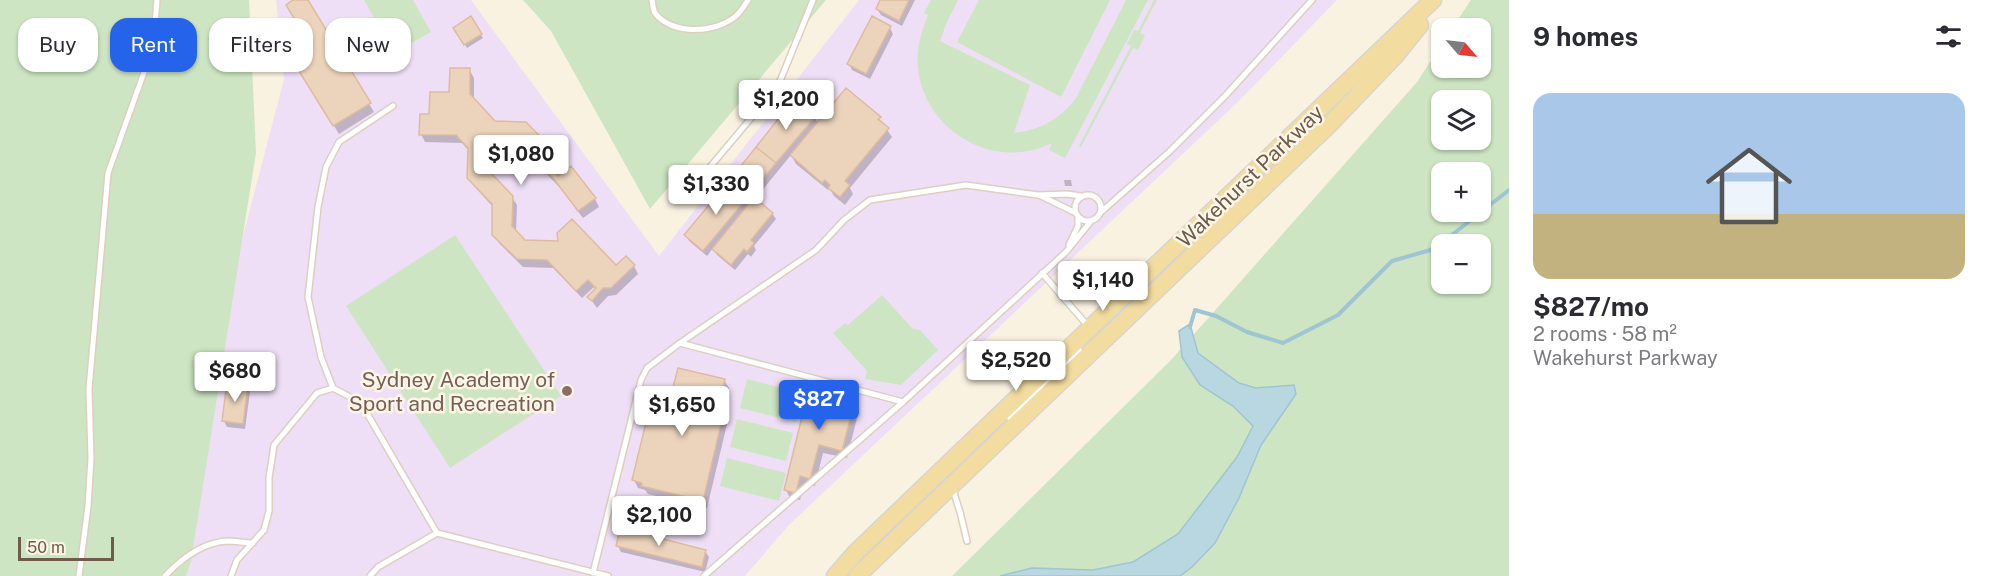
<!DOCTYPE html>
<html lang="en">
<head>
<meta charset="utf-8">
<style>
	body { margin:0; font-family:"Public Sans",sans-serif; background:#f2f2f3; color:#2b2b33; height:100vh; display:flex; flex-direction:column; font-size:22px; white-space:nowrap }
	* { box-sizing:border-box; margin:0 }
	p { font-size:20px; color:#7c7c81 }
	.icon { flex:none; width:33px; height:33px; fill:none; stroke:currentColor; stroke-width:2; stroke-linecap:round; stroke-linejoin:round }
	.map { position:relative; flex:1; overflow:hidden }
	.sheet { display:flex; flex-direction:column; background:#fff; width:480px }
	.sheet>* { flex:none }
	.top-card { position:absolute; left:18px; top:18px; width:570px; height:54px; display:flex; gap:12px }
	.needle { width:39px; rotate:118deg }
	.fabs { position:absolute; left:1431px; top:18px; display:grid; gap:12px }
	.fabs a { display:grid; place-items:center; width:60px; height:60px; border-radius:12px; background:#fff; box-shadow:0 2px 4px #0004; font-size:30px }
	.scale { position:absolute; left:18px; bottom:15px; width:96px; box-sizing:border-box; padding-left:6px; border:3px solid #6e5b4b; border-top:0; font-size:16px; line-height:21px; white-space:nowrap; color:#6e5b4b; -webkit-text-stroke:4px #fdf6e7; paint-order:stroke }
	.price { position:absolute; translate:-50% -51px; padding:0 14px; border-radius:6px; background:#fff; color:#222; font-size:20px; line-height:39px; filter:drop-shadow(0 2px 3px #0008) }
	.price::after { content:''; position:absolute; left:50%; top:36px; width:18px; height:14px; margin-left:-9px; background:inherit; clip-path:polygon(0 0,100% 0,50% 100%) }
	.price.active { background:#2563eb; color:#fff }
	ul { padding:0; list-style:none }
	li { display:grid; align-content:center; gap:12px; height:318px; padding:0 24px }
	li span { display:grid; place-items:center; height:186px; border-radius:18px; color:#555 }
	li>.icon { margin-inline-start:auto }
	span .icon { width:108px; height:108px; fill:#fffc; stroke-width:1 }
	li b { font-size:26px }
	h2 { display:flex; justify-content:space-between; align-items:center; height:72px; padding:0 24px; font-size:26px }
	.chip { padding:0 21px; border-radius:18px; background:#fff; box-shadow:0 2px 4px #0004; font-size:21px; line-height:54px }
	.chip.active { background:#2563eb; color:#fff }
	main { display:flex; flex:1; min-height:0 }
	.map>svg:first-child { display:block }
</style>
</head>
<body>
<main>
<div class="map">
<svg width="1509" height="576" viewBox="0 0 1509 576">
	<rect width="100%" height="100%" fill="#faf2e1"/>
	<path fill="#efdff6" d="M276 0H471L659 256 859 0H1337L1239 101 789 525 745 576H144L165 535 284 79Z"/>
	<path fill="#cde5c2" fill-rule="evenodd" d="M0 0H249L256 153 191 561 186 576H0Z
		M364 0H413L431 32 394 53Z
		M523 0H826L650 209 551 31Z
		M931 0H958L946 24 940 41 1030 85 1014 133C1041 130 1060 119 1076 98L1126 0H1148L1065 158 1049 150 1052 143C994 172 925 131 918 69 916 50 921 32 928 15L924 13Z
		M979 0H1110L1061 97 957 42Z
		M1154 0H1157L1140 33 1145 35 1138 50 1133 48 1081 147 1079 146 1131 46 1127 44 1134 30 1138 31Z
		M1471 0H1509V576H952L1172 359 1417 82 1441 45 1442 68H1480V28H1452ZM1442 100H1480V140H1442ZM1442 172H1480V212H1442ZM1442 244H1480V284H1442Z
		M455 235 561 396 450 468 346 306Z
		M882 295 913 329 920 330 938 350 901 385 865 379 867 371 833 333 845 323 848 325Z
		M747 379 803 394 796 422 740 408Z
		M737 419 793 433 786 461 730 447Z
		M727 458 786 473 779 501 720 486Z"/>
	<path fill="#b8d7e1" stroke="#9fc5d2" stroke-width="1.5" d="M1190 324 1198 353 1239 383 1256 388 1294 385 1296 394 1261 445 1239 498 1215 543 1192 567 1180 576H1000L1032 568 1093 570 1133 562 1178 534 1237 457 1253 426 1233 406 1200 385 1182 357 1179 331Z"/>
	<path fill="#0003" d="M296 0H306L374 112 339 134 291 55 311 44Z
		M882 0H915L902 26 881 15 877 9Z
		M470 18 483 38 467 48 455 28Z
		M890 28 893 34 870 79 852 70 849 64Z
		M469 69 474 78V101L494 122 563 162 568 171 595 199 599 207 583 218 560 188 523 149 492 148 491 176 512 197 517 205 516 232 525 241 616 267 634 266 638 274 616 295 608 296 597 308 589 297 596 290 594 287 582 298 553 268 523 267 499 243 494 234 493 207 474 186 469 177V151L462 143 425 142 421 134 430 115Z
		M815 117 818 124 879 118 892 137 850 188 853 194 845 205 834 196 829 188 828 190 796 164 791 155 755 199 772 213 776 219 754 246 756 250 751 257 748 254 735 270 717 255 713 248 707 256 689 241 686 235Z
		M1064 180H1071L1072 186H1065Z
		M724 380 729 388 724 408 729 416 707 508 648 494 645 490 638 488 634 480 663 402Z
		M247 386 250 392 245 429 227 427 224 421Z
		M832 391 836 397 854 402 859 410 847 458 823 453 815 486 805 484 800 500 790 498 786 490Z
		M658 536 661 540 705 551 709 557 705 572 621 552 618 546Z"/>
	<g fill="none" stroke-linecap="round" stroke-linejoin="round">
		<path stroke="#9fc5d2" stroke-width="4" d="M1190 327 1195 310 1216 316 1247 332 1283 343 1338 315 1392 261 1434 249 1509 190"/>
	</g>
	<path fill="#ecd4bc" stroke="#ddbc9e" stroke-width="1.5" d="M293 0H308L371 103 333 126 289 55 309 43 286 5Z
		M880 0H909L899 21 876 9Z
		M471 16 482 34 464 45 453 28Z
		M872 16 891 26 866 74 847 64Z
		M450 68H470V94L495 121 526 122 564 161 553 171 558 176 571 166 596 198 578 211 554 179 517 142 488 141V170L513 196 512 226 525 240 558 241 557 233 572 219 616 265 626 256 635 265 611 288H603L592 301 587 297 596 288 588 280 576 291 547 260 517 259 492 235V204L467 178 468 148 456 135H419L420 114H429L430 92H449Z
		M846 88 881 117 878 119 889 128 845 181 850 185 840 197 828 188 830 185 825 180 822 183 790 155Z
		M794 99 816 116 776 163 756 147Z
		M756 147 776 163 748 197 729 181Z
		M729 181 748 197 703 251 684 235Z
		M754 197 773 213 751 240 754 243 747 252 744 249 731 265 712 249Z
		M678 368 725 379 719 405 725 407 703 501 641 486 642 483 632 480 652 398 662 400 664 394 671 395Z
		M227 382 248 384 243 424 222 421Z
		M810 384 833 389 832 395 855 400 842 451 819 445 810 479 800 476 796 493 784 490Z
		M621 525 659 535V538L706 550 702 567 616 546Z"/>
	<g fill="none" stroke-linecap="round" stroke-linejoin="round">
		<defs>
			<path id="service" d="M652 0C653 4 653 10 655 13 672 36 718 33 737 15 741 11 745 5 748 0
				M393 106 339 142 326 167 318 207 308 297 321 357 333 388 350 397 365 410 437 533
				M689 192 778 86 813 0
				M1075 208a13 13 0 1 1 26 0a13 13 0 1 1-26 0Z
				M1039 195 1076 213
				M1100 213 1169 152 1226 95 1312 0
				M1069 245 1078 226V217
				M1042 273 1088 326
				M680 343 903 402
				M953 490 960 512 967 541
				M593 573 641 380 647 368 680 343 816 250 844 220 870 200 966 185 1038 195 1067 194 1081 196
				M79 576 88 506 91 458 89 389 108 173 147 64 154 37 157 0
				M165 576C181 559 203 542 228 541 236 541 245 543 253 543
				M231 576 237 560 264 530 269 511V478L274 445 317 393 333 388
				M370 576 378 567 437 533 608 576
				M704 576 903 402 1066 252 1092 220"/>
			<path id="minor" d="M1012 417 1077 351"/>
			<path id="primary" d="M835 576 856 552 1433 0
				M857 576 1328 126 1395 56 1420 25"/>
		</defs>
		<use href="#service" stroke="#ddcfbe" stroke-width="8"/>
		<use href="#minor" stroke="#ddcfbe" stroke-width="13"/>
		<use href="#primary" stroke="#d9d4d0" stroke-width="19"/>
		<use href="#service" stroke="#fff" stroke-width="5"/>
		<use href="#minor" stroke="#fff" stroke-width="10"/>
		<use href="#primary" stroke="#f3dc9f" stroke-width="16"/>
	</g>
	<circle fill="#8d6e63" stroke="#fdf6e7" stroke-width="2" cx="567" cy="391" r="6"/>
	<g text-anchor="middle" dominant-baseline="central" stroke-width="5" stroke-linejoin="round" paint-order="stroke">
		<g font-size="21" fill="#6e5b4b" stroke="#fdf6e7">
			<text transform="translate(1250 176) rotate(-44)">Wakehurst Parkway</text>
		</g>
		<g font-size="21" fill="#785e54" stroke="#fdf6e7" text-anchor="end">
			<text x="555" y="379">Sydney Academy of<tspan x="555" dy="24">Sport and Recreation</tspan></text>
		</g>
	</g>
</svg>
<div class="fabs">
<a><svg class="needle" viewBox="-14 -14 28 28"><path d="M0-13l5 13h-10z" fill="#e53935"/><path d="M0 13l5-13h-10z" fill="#7c7c81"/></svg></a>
<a><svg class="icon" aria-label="layers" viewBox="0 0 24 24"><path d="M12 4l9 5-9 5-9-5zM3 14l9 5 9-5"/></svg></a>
<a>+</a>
<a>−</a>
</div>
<div class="scale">50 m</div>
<b class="price" style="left:786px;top:131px">$1,200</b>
<b class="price" style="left:521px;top:186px">$1,080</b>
<b class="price" style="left:716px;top:216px">$1,330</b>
<b class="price" style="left:1103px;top:312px">$1,140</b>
<b class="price" style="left:1016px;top:392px">$2,520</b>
<b class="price" style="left:235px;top:403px">$680</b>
<b class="price active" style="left:819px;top:431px">$827</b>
<b class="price" style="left:682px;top:437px">$1,650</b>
<b class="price" style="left:659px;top:547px">$2,100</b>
<div class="top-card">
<a class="chip">Buy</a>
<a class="chip active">Rent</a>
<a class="chip">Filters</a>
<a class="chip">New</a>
</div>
</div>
<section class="sheet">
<h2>9 homes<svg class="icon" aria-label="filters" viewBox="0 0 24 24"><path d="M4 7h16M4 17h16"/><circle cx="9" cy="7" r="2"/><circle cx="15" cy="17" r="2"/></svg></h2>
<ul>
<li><span style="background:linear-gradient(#a9c7e8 65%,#c2b280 0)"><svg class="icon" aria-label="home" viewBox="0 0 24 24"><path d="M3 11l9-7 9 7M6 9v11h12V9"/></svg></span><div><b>$827/mo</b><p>2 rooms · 58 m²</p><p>Wakehurst Parkway</p></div></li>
</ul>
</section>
</main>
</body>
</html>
